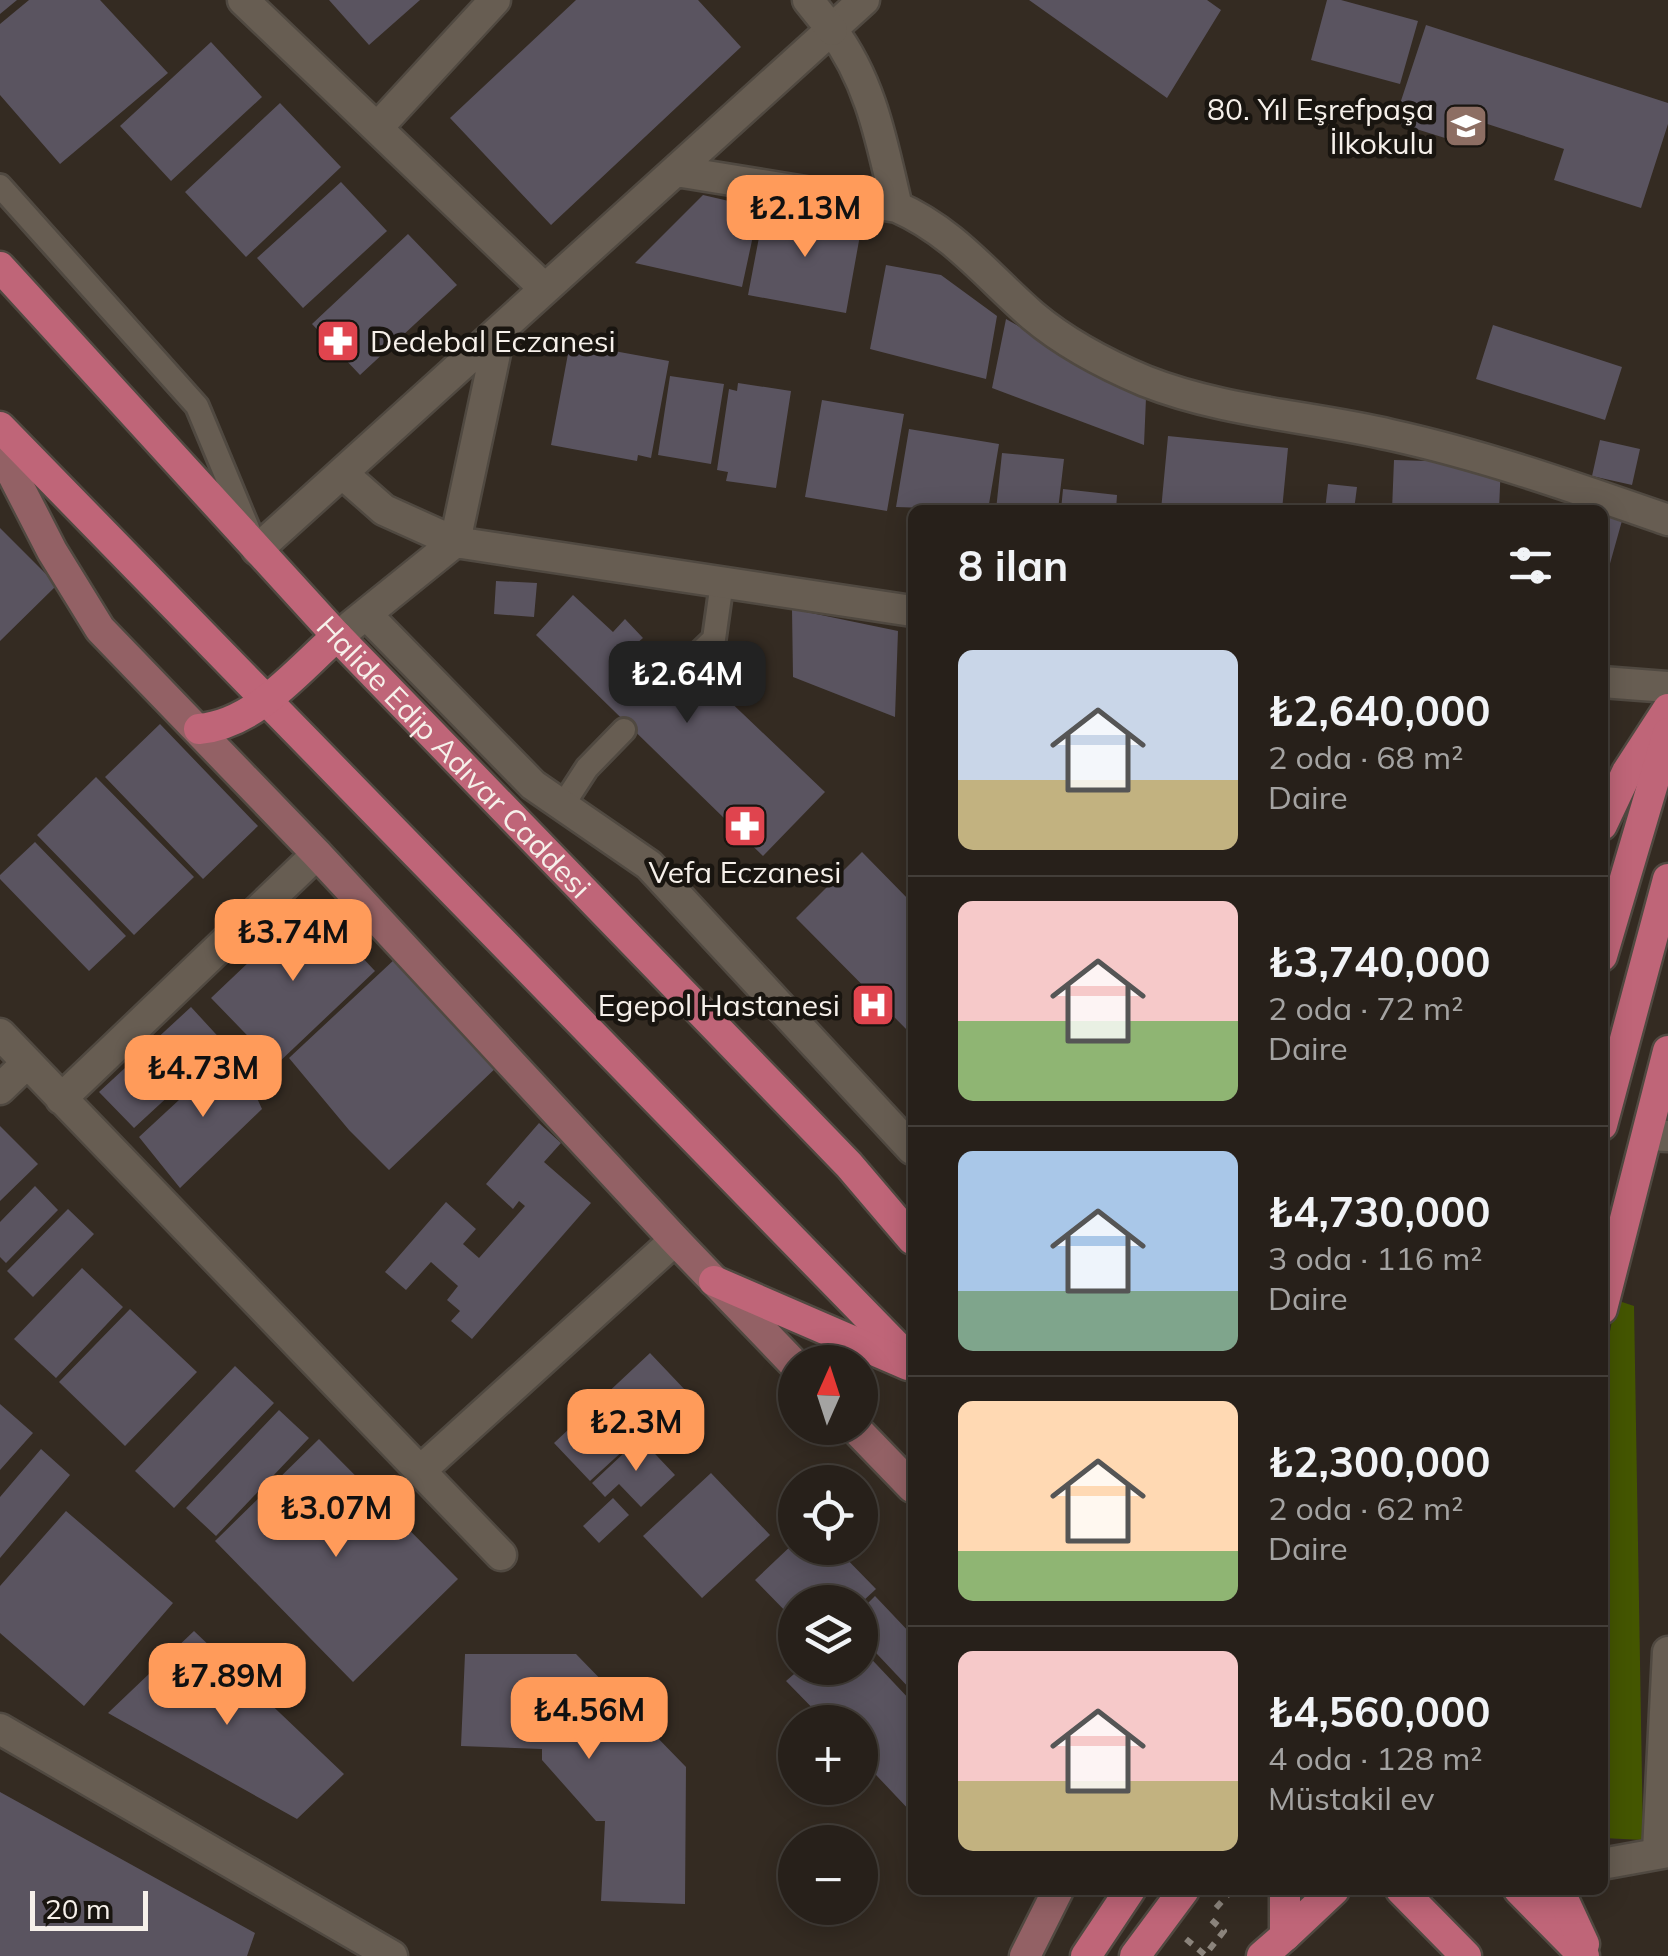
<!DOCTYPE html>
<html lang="tr">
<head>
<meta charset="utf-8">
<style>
	body { margin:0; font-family:Mulish,sans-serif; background:#2f2823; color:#f1f3f6; height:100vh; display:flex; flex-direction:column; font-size:38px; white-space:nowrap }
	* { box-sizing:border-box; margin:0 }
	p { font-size:32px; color:#a4a3a2 }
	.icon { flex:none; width:55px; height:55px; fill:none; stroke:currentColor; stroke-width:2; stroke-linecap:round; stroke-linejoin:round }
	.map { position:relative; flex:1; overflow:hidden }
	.sheet { position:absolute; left:908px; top:505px; width:700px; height:1390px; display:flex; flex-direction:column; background:#27201a; border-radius:15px; box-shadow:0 5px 25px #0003,0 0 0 2px #433e39 }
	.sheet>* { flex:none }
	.needle { width:65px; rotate:3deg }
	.buttons { position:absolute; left:778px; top:1345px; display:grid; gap:20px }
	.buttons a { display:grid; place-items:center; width:100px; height:100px; border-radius:50%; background:#27201a; box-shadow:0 5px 25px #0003,0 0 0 2px #433e39; font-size:50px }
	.scale { position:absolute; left:30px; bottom:25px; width:118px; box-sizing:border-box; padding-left:10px; border:5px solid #f6f0ea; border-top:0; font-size:28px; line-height:35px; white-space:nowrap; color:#f6f0ea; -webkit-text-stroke:8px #191510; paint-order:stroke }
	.price { position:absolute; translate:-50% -85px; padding:0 22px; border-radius:20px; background:#ff9b5a; color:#111; font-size:32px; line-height:65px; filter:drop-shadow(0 2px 5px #0008) }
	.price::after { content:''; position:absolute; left:50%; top:60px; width:30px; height:22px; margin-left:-15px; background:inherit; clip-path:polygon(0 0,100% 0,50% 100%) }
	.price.on { background:#222; color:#fff }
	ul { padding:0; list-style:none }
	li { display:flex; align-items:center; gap:30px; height:250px; padding:0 50px }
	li+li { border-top:2px solid #433e39 }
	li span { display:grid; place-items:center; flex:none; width:280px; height:200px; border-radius:15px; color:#555 }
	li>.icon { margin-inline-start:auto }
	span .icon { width:120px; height:120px; fill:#fffc; stroke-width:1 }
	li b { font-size:42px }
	h2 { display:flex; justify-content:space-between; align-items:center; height:120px; padding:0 50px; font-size:42px }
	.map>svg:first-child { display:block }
</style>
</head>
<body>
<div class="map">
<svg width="1668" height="1956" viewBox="0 0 1668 1956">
	<rect width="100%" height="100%" fill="#342b22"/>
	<path fill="#445600" d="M1616 1300 1634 1306 1643 1840 1603 1838 1602 1373Z"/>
	<path fill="#5a5460" d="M0 0H17L0 14Z
		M29 0H100L168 73 60 164 0 95V24Z
		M329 0H420L369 45Z
		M576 0H698L741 47 551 225 450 118Z
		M1029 0H1207L1221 10 1167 98Z
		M1327 0H1341L1418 21 1400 84 1311 60Z
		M1426 25 1668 103V124L1641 208 1554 180 1564 149 1472 119 1464 144 1394 122Z
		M211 42 262 97 171 181 120 126Z
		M280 103 341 167 246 257 185 192Z
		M341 182 387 231 303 308 257 258Z
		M703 195 759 208 742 287 635 263Z
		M765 206 862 224 846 313 748 295Z
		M408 234 457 285 360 375 312 324Z
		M886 265 941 275 997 316 986 379 870 349Z
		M1006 319 1146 398 1144 445 992 388Z
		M1493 325 1622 367 1605 420 1476 379Z
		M570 343 669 361 651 458 638 455 637 461 551 445Z
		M670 376 724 384 711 464 658 455Z
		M738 383 791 391 776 488 726 481 728 472 717 470 729 389 737 391Z
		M822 400 904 414 887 511 805 497Z
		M909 429 999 444 988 510 896 507Z
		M1168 436 1288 448 1282 510H1161Z
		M1600 440 1640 449 1632 485 1592 476Z
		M1002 453 1064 459 1058 510H996Z
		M1394 460 1501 463 1499 510H1392Z
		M1328 484 1357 487 1354 510H1325Z
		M1063 489 1117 495 1116 510H1061Z
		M1547 504 1586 507V510H1546Z
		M1602 508 1625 510 1604 585 1602 584Z
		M0 528 57 585 0 641Z
		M496 581 537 583 534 617 494 614Z
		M573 595 613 632 625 619 643 638 630 649 653 673 677 651 825 792 763 856 536 635Z
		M792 609 898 631 895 717 793 677Z
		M160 724 258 826 203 879 105 777Z
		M96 777 194 877 134 935 37 835Z
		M35 842 126 936 89 971 0 879V875Z
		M862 852 912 903V1035L796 918Z
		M311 903 375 971 276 1065 211 998Z
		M396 958 501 1063 389 1170 349 1130 289 1058Z
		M191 1007 225 1044 134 1128 99 1092Z
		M234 1049 262 1109 180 1188 139 1137Z
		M539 1123 561 1143 544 1162 591 1203 472 1339 451 1321 460 1311 447 1300 458 1286 431 1262 406 1290 385 1272 446 1202 476 1229 463 1244 479 1258 525 1206 519 1201 513 1209 486 1184Z
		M0 1126 38 1164 0 1201Z
		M35 1186 58 1210 6 1263 0 1257V1222Z
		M68 1209 94 1234 33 1297 7 1271Z
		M82 1268 123 1307 56 1378 14 1339Z
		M130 1309 197 1372 125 1446 59 1382Z
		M650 1353 687 1392 590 1481 554 1443Z
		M235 1366 274 1403 174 1508 135 1471Z
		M0 1404 33 1433 0 1470Z
		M279 1410 309 1438 216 1536 186 1508Z
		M640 1438 675 1475 641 1507 619 1484 605 1497 592 1483Z
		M319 1439 458 1579 353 1682 215 1541Z
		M41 1449 70 1475 0 1558V1497Z
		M711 1473 770 1535 702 1598 643 1536Z
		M613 1498 629 1515 599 1543 583 1526Z
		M66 1511 173 1603 84 1706 0 1633V1586Z
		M795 1542V1548H836L876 1589 862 1602H795V1621L755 1580Z
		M875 1596 912 1635V1691L860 1636V1611Z
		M194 1631 344 1774 297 1819 108 1713Z
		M860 1647 912 1702V1813L860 1758V1722H826L786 1681 801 1668H860Z
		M465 1654H576L686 1767 685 1904 601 1901 605 1821H596L542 1760V1749L461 1746Z
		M0 1792 255 1933 247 1956H0Z"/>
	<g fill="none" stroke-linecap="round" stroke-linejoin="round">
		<defs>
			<path id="service" d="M0 186 197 406 250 533
				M694 658 714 639 722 582
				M563 805 587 768 624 730"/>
			<path id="minor" d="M243 0 545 289
				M832 30C872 83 882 144 897 207
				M378 127 495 0
				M676 171 897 207C954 232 988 277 1033 316 1065 343 1107 365 1145 381 1223 412 1310 416 1391 435 1486 456 1576 488 1668 520
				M342 473 384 510 455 542 500 330
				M257 550 864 0
				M367 615 533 785 649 865 912 1149
				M351 626 455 542 912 611
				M1602 682 1668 687
				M0 1034 501 1555
				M0 1089 27 1063
				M61 1099 317 854
				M1648 1135 1668 1136
				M420 1471 675 1240
				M0 1729 392 1956
				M1658 1851 1668 1652
				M1602 1864 1668 1852"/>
			<path id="tertiary" d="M808 0 832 30"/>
			<path id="secondary" d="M0 450 52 551 100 629 317 854 675 1240 795 1365
				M855 1428 912 1487
				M1025 1956 1058 1890"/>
			<g id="primary">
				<path id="s1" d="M0 267 337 636 849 1165 912 1239"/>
				<path d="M0 427 912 1362"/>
				<path d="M199 729C255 724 296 672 337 636"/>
				<path d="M1602 825 1627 772 1668 709"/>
				<path d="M1602 956 1668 733"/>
				<path d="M1602 1125 1668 879"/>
				<path d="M714 1281 908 1365"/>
				<path d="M1602 1309 1668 1051"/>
				<path d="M1401 1890 1466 1956"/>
				<path d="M1519 1890 1584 1956"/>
				<path d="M1559 1890 1584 1944"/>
				<path d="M1285 1936 1334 1890"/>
				<path d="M1086 1956 1130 1890"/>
				<path d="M1135 1956 1184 1890"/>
				<path d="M1262 1956 1285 1936V1890"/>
			</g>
		</defs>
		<use href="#service" stroke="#504941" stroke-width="28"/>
		<use href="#minor" stroke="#504941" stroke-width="35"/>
		<use href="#tertiary" stroke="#504941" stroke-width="35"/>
		<use href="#secondary" stroke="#504941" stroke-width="35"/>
		<use href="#primary" stroke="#504941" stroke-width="35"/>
		<path stroke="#8b847c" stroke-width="6" stroke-dasharray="8 8" stroke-linecap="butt" d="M1216 1908 1232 1890
			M1186 1939 1205 1955 1224 1931 1208 1917"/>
		<use href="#service" stroke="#675d52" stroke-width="22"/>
		<use href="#minor" stroke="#675d52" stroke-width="30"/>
		<use href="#tertiary" stroke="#675d52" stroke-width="30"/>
		<use href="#secondary" stroke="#936165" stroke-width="30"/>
		<use href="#primary" stroke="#bf6578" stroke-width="30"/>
	</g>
	<defs>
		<symbol id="school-square" viewBox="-11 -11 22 22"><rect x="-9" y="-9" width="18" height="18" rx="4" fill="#8d6e63" stroke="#191510"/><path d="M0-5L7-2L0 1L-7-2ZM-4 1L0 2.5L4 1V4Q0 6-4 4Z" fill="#fff"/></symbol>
		<symbol id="pharmacy-square" viewBox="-11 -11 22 22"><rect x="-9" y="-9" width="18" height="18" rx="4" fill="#e0444e" stroke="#191510"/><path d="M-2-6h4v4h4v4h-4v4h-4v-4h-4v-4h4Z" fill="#fff"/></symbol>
		<symbol id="hospital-square" viewBox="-11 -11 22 22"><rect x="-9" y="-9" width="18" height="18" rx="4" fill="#e0444e" stroke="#191510"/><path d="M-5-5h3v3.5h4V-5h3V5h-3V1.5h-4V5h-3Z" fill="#fff"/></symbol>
	</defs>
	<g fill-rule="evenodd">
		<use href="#school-square" x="1441" y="101" width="50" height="50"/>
		<use href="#pharmacy-square" x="313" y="316" width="50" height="50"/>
		<use href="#pharmacy-square" x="720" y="801" width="50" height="50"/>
		<use href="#hospital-square" x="848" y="980" width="50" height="50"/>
	</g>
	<g text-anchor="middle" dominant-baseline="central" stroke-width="9" stroke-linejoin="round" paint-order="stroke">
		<g font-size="30" fill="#f6f0ea" stroke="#191510" text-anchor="end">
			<text x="1434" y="109">80. Yıl Eşrefpaşa<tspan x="1434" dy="34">İlkokulu</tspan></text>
			<text x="370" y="341" text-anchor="start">Dedebal Eczanesi</text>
			<text x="745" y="872" text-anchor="middle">Vefa Eczanesi</text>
			<text x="840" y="1005">Egepol Hastanesi</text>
		</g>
		<g font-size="30" fill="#f6f0ea" stroke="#191510">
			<text stroke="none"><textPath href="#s1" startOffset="668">Halide Edip Adıvar Caddesi</textPath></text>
		</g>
	</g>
</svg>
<div class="buttons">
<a><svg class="needle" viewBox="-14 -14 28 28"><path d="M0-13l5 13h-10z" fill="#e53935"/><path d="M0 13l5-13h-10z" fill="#a4a3a2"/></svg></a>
<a><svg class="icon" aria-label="locate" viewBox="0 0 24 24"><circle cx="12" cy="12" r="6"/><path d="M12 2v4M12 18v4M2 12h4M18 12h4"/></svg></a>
<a><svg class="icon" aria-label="layers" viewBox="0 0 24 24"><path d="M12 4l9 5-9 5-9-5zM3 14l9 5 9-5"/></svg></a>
<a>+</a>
<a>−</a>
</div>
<div class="scale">20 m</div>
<b class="price" style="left:805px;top:260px">₺2.13M</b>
<b class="price on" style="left:687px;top:726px">₺2.64M</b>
<b class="price" style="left:293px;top:984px">₺3.74M</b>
<b class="price" style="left:203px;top:1120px">₺4.73M</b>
<b class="price" style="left:636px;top:1474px">₺2.3M</b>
<b class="price" style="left:336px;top:1560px">₺3.07M</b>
<b class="price" style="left:227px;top:1728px">₺7.89M</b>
<b class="price" style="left:589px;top:1762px">₺4.56M</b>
<section class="sheet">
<h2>8 ilan<svg class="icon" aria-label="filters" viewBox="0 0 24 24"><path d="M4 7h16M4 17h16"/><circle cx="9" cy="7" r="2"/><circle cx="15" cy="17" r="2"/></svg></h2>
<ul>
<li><span style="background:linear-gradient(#c9d6e8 65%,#c2b280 0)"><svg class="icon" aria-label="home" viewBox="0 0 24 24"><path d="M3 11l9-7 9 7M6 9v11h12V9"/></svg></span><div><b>₺2,640,000</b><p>2 oda · 68 m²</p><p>Daire</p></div></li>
<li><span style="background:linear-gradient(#f6c9c9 60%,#8fb573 0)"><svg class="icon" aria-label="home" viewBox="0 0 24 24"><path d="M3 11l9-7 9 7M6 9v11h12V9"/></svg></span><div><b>₺3,740,000</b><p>2 oda · 72 m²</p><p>Daire</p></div></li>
<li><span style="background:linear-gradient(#a9c7e8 70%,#7fa58c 0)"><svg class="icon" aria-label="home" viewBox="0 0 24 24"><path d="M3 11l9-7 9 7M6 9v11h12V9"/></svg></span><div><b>₺4,730,000</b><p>3 oda · 116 m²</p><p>Daire</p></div></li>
<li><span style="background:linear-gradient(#ffd9b3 75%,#8fb573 0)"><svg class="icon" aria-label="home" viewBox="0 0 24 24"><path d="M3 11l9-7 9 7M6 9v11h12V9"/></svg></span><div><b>₺2,300,000</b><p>2 oda · 62 m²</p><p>Daire</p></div></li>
<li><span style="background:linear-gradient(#f6c9c9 65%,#c2b280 0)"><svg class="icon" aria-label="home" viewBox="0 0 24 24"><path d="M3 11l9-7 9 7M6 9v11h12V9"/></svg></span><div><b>₺4,560,000</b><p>4 oda · 128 m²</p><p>Müstakil ev</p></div></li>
</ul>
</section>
</div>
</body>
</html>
